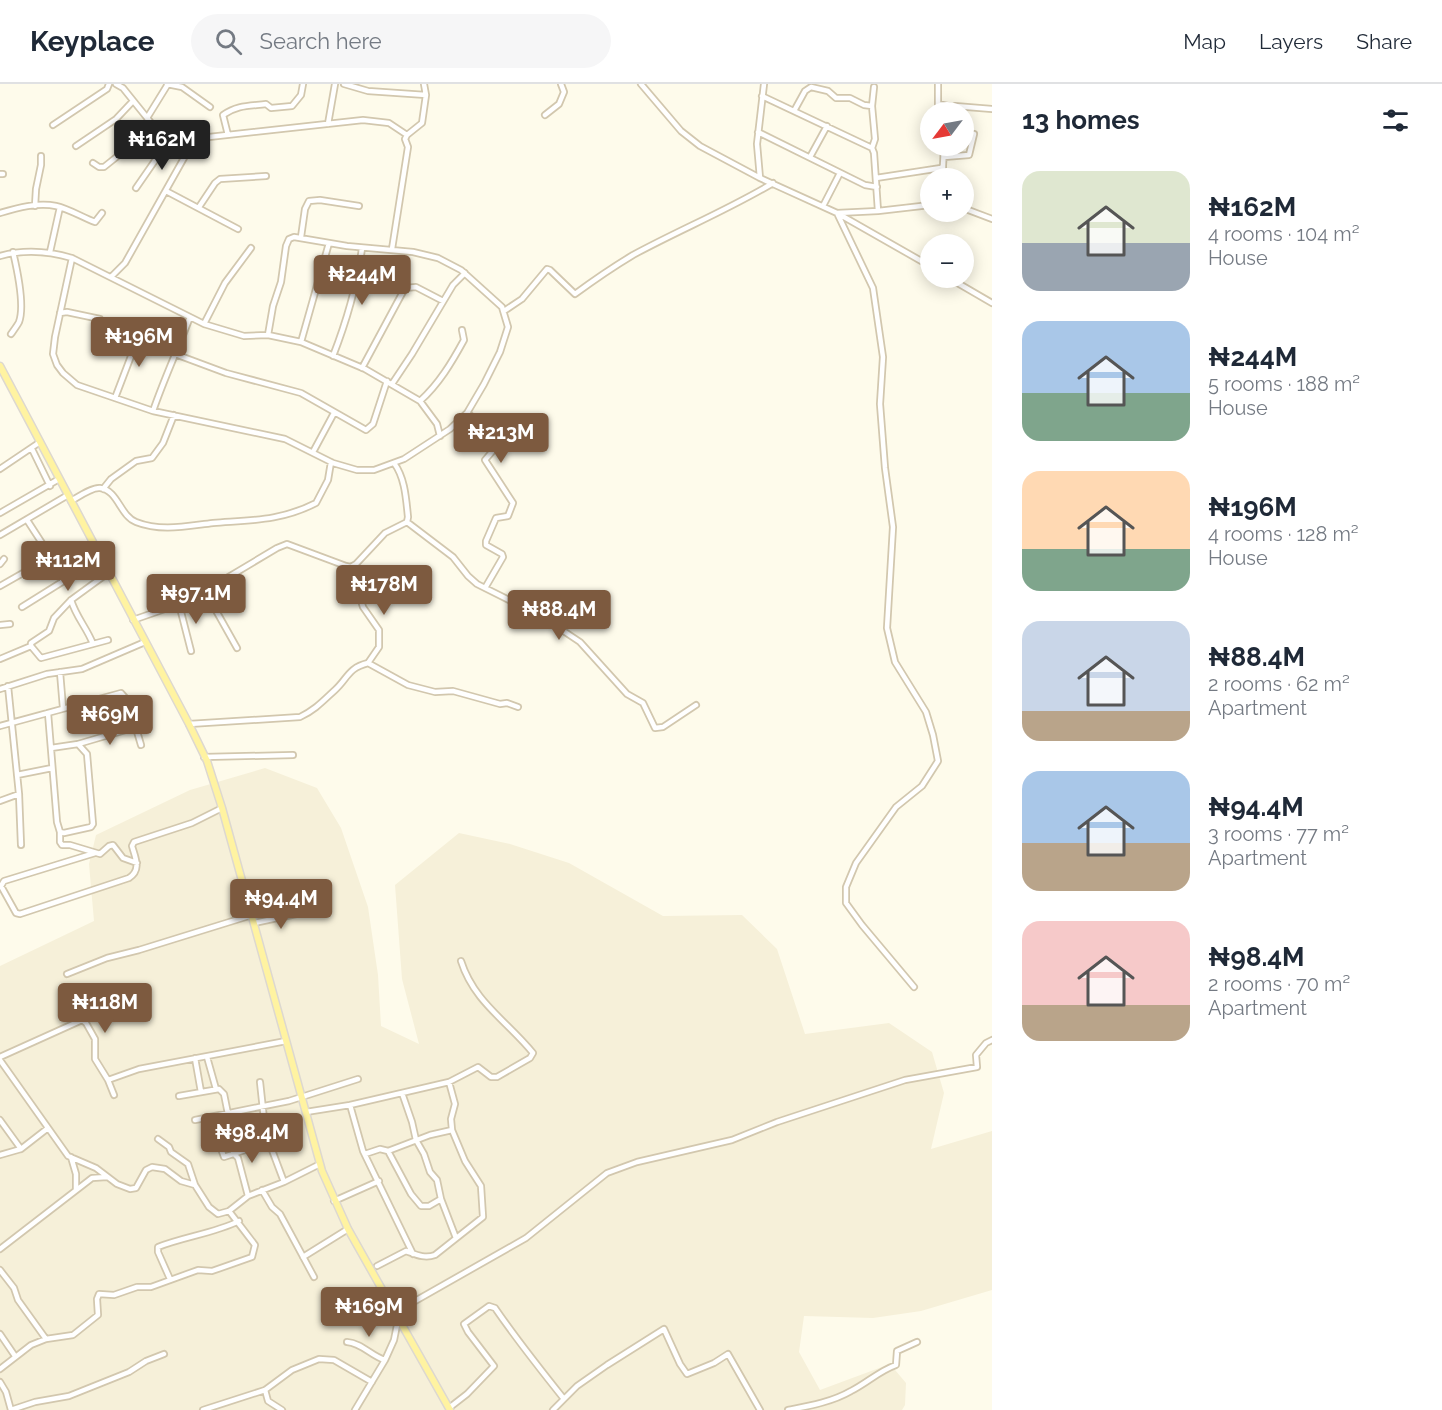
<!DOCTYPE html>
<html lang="en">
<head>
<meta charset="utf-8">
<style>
	body { margin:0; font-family:Raleway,sans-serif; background:#f6f6f7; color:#1f2937; height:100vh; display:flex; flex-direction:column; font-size:22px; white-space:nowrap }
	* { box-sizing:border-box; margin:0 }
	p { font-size:20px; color:#747a83 }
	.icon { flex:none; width:33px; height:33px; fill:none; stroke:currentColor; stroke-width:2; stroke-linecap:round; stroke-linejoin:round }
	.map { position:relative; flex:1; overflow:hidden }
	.panel { display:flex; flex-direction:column; background:#fff; width:450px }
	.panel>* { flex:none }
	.needle { width:39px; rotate:238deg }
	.controls { position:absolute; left:920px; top:18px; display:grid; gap:12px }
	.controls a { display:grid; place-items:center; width:54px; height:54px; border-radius:50%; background:#fff; box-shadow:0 3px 15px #0003; font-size:30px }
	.price { position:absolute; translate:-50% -51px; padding:0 14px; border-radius:6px; background:#7d5a3f; color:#fff; font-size:20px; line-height:39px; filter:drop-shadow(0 2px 3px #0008) }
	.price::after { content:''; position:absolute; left:50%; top:36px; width:18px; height:14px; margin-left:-9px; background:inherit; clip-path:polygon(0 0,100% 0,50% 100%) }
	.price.active { background:#222; color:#fff }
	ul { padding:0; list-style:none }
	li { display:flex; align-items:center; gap:18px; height:150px; padding:0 30px }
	li span { display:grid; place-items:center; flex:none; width:168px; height:120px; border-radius:18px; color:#555 }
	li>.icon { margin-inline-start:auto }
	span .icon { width:72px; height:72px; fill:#fffc; stroke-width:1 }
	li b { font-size:26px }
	h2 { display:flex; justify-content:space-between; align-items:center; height:72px; padding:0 30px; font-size:26px }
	header { display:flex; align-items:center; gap:36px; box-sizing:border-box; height:84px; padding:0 30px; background:#fff; border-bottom:2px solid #e0e1e3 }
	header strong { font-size:28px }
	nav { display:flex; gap:33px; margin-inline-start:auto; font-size:21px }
	.search { width:420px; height:54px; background:#f6f6f7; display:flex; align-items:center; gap:15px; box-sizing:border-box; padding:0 21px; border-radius:33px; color:#747a83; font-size:22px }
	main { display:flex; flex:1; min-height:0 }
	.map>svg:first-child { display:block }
</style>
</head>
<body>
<header>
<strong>Keyplace</strong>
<div class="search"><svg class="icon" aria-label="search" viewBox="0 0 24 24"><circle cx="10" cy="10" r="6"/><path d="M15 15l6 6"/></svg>Search here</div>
<nav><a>Map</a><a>Layers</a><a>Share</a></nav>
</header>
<main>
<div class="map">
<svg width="992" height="1326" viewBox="0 0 992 1326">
	<rect width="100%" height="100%" fill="#fefbeb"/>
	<path fill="#f6f0d9" d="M265 684 317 704 341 744 368 823 378 891 381 942 419 960 402 895 395 801 459 749 510 760 569 779 663 832 742 831 777 865 805 950 889 939 932 968 944 1009 931 1065 992 1047V1206L921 1227 873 1234 804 1232 799 1268 820 1306 890 1280 906 1299 905 1321 902 1326H0V882L94 837 89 780 96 751 190 706Z"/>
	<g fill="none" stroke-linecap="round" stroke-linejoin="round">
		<defs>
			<path id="minor" d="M116 0 123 4 156 45 186 71
				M167 0 182 3 210 23
				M344 0 368 7 426 11
				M641 0 681 47 700 62 760 94 837 129 930 182
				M938 0V20L952 23
				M762 12 872 64 874 69 878 127 930 121
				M794 27 805 7 811 3 828 7 836 14H850L864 21 872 22
				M950 28V25L955 22 992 25
				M545 31 559 20 564 8 561 0
				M147 34 168 0
				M328 40 335 0
				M53 41 107 5 109 0
				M758 48 865 101 877 103
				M228 51 223 31C237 21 249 22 266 20L271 24 292 22 301 11 303 0
				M76 62 116 35 133 17
				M872 64 875 55 872 22 874 3
				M810 73 827 42
				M944 73 969 71 974 50
				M93 79 99 83H104L154 43
				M943 82V94
				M0 90H3
				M760 94 757 60 764 0
				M876 94 941 84 943 82 944 62
				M136 104 154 78 167 56
				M166 107 238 145
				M35 122 36 105 41 81V72
				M823 122 840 89
				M199 123 215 99 220 95 266 92
				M963 124 992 135
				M878 127 837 129 873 204 883 273 880 320 885 384 893 443 887 544 895 578 926 628 933 651 938 677 922 702 896 723 856 779 846 803V819L862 841 914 903
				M0 129C17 124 38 118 56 122 69 125 82 133 95 138L102 129
				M301 153 305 125 309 117 320 116 359 122
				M392 165 408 63 405 55 407 51 422 39 426 11 424 0
				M50 168 60 123
				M0 172C25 165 48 167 72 174L204 240 244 252 268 251 301 258 365 285 420 317 437 340 440 352
				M72 174 55 253 53 270 57 281 63 289 77 301 153 327 285 355 333 379 357 386H374L404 375 450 345 467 329 484 300 500 268 508 243 502 223 461 186 438 174 413 168 347 162 294 153 289 155 286 162 281 198 273 222 268 251
				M111 193 125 179 189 65 200 54 363 36 389 39 407 51
				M358 193 382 196 405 204
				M949 194 992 219
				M504 227 522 215 547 185 550 186 575 210C594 196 613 183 633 171 679 146 728 126 773 99
				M60 229 67 228 100 235 103 243
				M204 240 225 199 251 164
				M11 250C13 247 17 242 19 238 25 222 17 185 13 168
				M301 258 329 159
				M175 270 226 289 301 309 366 346 373 340 387 297
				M333 272C347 236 357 202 362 164
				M362 284 405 204 416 203 443 217
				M392 300 412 270 453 201 465 189
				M115 314 141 246
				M420 317C439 300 452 278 464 256L462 246
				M153 327C164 295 178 265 190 233
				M467 329 502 356 485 376 513 419 508 432 496 434 486 457V461L502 470 503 473 485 504
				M32 365 50 402
				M313 368 334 329
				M0 385 40 358
				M103 405 111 395 136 377 152 374 163 359 174 331
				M71 417C78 413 92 403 100 404 118 406 120 432 136 438 161 448 187 442 213 439 251 436 281 437 316 419L328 396 331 378
				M0 429 59 395
				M407 438 453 473 468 492 477 500 541 532 580 558 627 610 643 619 655 644 663 643 696 621
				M0 451 68 411
				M0 480 4 475
				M351 483 363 523 379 546V563L368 579
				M0 502 51 473 27 436
				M205 507 237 564
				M71 516C76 533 87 544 93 560
				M179 520 191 567
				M22 523 62 498 63 493 51 473
				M133 536 179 520 205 507 277 464 287 460 346 482 351 483 356 480 385 449 407 438 408 433C406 414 405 394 394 379
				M0 541 10 540
				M31 562 41 574 108 556
				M0 575 31 562V559L49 547 54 534 71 516 108 489
				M60 588 63 624
				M8 602 19 710 21 761
				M0 605 47 590 82 585 145 558
				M48 629 57 738 60 748 64 749 91 743 93 740 87 670 78 660 51 664
				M189 640 300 633C315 626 323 617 335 606 348 594 348 584 368 579L408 601 435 608 453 607 500 620 507 619 518 623
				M0 642 121 609 128 617 141 661
				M78 660 136 643
				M204 673 293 671
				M17 691 52 684
				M0 717 19 710
				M60 748V758L62 761H70L100 770 109 762 113 761 123 774 137 779
				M95 769 4 797 1 802 16 829 20 830 129 794C142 786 135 773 132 762L134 758 192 739 222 724
				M254 839 301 829
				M67 890 107 874 139 866 252 831
				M0 973 82 936 86 939 95 955V975L108 996 114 1011
				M207 973 216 1005
				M195 974 201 1008
				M0 976 68 1072 96 1084 117 1100 130 1105 136 1104 146 1086 152 1083 165 1085 181 1097 195 1101
				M108 996 139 985 286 957
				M260 998 264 1035 272 1048 274 1059 269 1058 284 1098
				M402 1009 412 1038 416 1056 424 1070 430 1088 437 1096 441 1115 456 1154
				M179 1012 219 1005 224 1010 228 1030
				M350 1021 363 1067 413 1170
				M306 1028 350 1021 449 998 478 983 491 993H497L530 974 533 969C507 937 474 918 461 877
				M210 1034 224 1073 269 1058
				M0 1036 21 1065
				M195 1036 289 1017 358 995
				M158 1055 169 1063 171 1068 188 1080 195 1101 209 1123 218 1130 229 1127 248 1112 284 1098 320 1080
				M388 1067 430 1051 452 1046
				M233 1069 238 1074 248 1112
				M365 1070 380 1065 388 1067 411 1110 421 1122H429L441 1115
				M0 1071 21 1065 48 1044
				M71 1073 76 1090V1105
				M262 1106 272 1123 280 1130 314 1193
				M334 1117 379 1097
				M0 1165 92 1094 107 1093
				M303 1173 348 1145
				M377 1182 406 1167C415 1170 424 1175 435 1171L483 1133 481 1102 465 1077 452 1046 451 1035 455 1020 449 998
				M0 1186 14 1204 18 1216 46 1255
				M170 1195 158 1168V1163C183 1153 215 1149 239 1137
				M394 1229 526 1154 607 1089 637 1078 732 1056 777 1038 905 996 977 983 976 971 986 959 992 956
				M0 1250 15 1272
				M347 1258C362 1259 371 1272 385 1276
				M0 1285 31 1261 46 1255 73 1251 98 1231 97 1215 99 1210 114 1211 137 1203H151L198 1186 212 1187 252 1173 255 1161 229 1127
				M0 1298 6 1308 11 1326
				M265 1306 268 1317 282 1326
				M449 1324 467 1310 494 1282 468 1248 464 1240 489 1222 495 1224C517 1256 540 1285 564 1315
				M11 1326 35 1318 69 1312 129 1288 146 1277 164 1270
				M203 1326 265 1306 292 1286 319 1275 334 1276 372 1298
				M355 1326 385 1276 394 1256 398 1236
				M553 1326 577 1302 607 1281 664 1245 680 1280 687 1290 714 1279 728 1270 760 1326
				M788 1326C809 1322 832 1318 851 1307 867 1299 879 1287 896 1281L897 1267 917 1258"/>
			<path id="major" d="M0 282 189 640 207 677 222 724 322 1087 348 1145 450 1326"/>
		</defs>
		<use href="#minor" stroke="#d2c7ae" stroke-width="8"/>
		<use href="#major" stroke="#ddd8d0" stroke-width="9"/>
		<use href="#minor" stroke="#fff" stroke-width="4.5"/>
		<use href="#major" stroke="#fff3a1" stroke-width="6"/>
	</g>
</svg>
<div class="controls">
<a><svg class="needle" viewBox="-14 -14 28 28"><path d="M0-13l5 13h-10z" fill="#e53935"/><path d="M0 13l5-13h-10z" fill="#747a83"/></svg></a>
<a>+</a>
<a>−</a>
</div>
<b class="price active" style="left:162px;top:87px">₦162M</b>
<b class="price" style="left:362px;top:222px">₦244M</b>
<b class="price" style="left:139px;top:284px">₦196M</b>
<b class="price" style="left:501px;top:380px">₦213M</b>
<b class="price" style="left:68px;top:508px">₦112M</b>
<b class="price" style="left:384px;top:532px">₦178M</b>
<b class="price" style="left:196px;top:541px">₦97.1M</b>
<b class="price" style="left:559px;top:557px">₦88.4M</b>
<b class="price" style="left:110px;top:662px">₦69M</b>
<b class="price" style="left:281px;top:846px">₦94.4M</b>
<b class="price" style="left:105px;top:950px">₦118M</b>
<b class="price" style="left:252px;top:1080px">₦98.4M</b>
<b class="price" style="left:369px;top:1254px">₦169M</b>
</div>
<section class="panel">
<h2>13 homes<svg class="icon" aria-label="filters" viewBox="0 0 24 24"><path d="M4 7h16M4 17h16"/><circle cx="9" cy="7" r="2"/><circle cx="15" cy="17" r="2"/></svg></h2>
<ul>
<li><span style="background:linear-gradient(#dfe7d0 60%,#9aa5b1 0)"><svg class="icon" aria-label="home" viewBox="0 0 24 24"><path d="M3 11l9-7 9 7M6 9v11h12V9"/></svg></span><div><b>₦162M</b><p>4 rooms · 104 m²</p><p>House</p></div></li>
<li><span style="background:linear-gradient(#a9c7e8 60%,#7fa58c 0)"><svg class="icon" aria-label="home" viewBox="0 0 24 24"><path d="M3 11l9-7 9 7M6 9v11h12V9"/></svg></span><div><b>₦244M</b><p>5 rooms · 188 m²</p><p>House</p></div></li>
<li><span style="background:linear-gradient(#ffd9b3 65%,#7fa58c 0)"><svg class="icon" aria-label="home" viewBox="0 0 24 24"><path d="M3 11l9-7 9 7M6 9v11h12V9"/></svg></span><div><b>₦196M</b><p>4 rooms · 128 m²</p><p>House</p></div></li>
<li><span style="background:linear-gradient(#c9d6e8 75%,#b9a48a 0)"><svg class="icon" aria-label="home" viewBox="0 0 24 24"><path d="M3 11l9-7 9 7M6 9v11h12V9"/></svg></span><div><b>₦88.4M</b><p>2 rooms · 62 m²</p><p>Apartment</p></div></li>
<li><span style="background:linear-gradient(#a9c7e8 60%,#b9a48a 0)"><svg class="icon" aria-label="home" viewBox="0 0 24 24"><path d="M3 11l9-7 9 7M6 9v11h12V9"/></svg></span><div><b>₦94.4M</b><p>3 rooms · 77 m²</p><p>Apartment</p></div></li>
<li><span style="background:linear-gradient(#f6c9c9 70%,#b9a48a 0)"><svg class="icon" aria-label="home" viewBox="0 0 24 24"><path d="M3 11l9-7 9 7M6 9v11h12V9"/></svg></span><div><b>₦98.4M</b><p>2 rooms · 70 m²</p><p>Apartment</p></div></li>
</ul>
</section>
</main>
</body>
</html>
